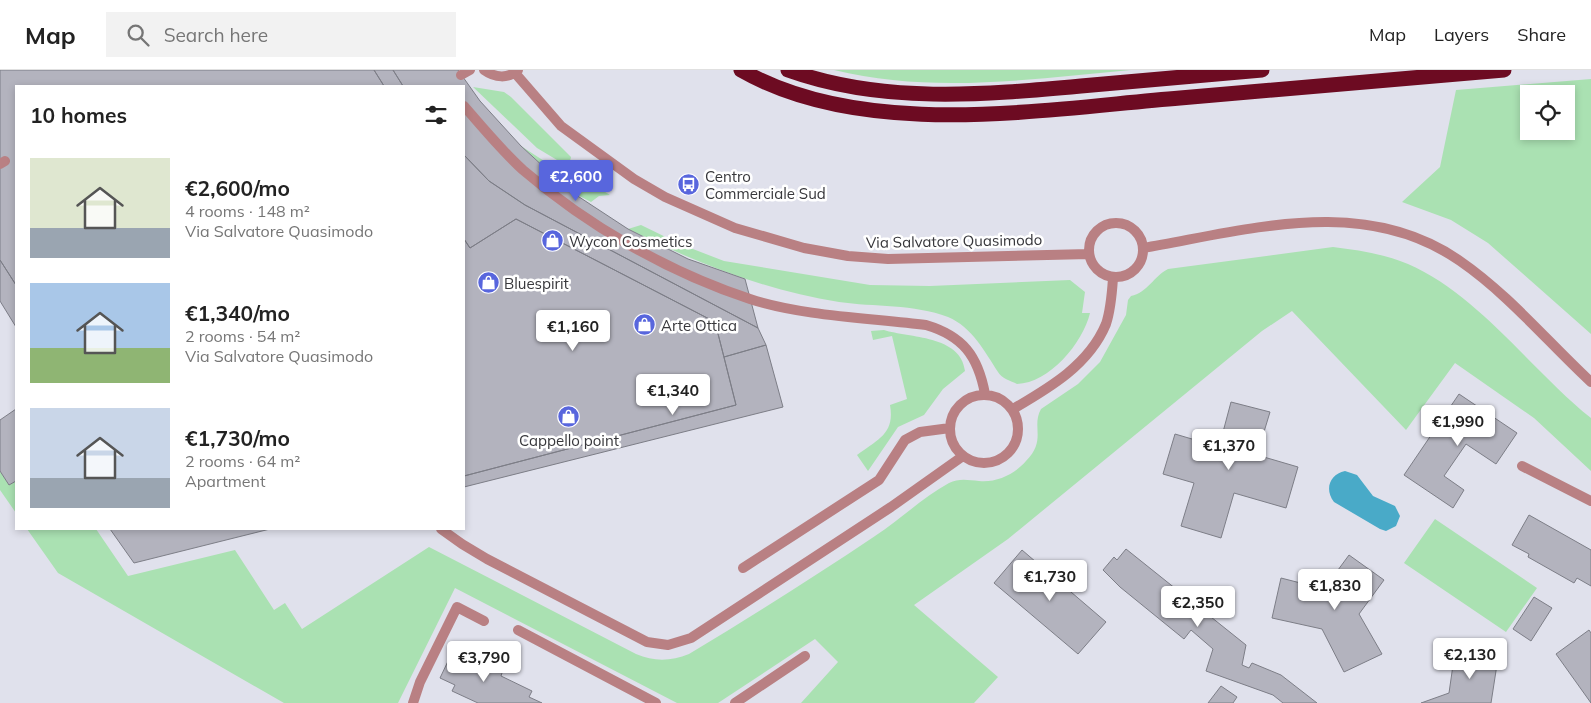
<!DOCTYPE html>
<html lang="en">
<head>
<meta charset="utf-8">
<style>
	body { margin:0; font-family:Mulish,sans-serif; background:#f2f2f2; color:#222; height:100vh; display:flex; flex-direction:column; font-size:19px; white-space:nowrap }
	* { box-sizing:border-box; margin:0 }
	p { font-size:16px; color:#767676 }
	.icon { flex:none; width:28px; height:28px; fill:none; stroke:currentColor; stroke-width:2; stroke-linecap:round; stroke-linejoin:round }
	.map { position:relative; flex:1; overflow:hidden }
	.side { position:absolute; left:15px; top:15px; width:450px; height:445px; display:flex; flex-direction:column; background:#fff; border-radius:0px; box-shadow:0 2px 8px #0003 }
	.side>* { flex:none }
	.tools { position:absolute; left:1520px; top:15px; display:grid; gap:10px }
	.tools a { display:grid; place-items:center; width:55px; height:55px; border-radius:0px; background:#fff; box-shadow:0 2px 8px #0003; font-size:25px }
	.price { position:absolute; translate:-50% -42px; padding:0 11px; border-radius:5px; background:#fff; color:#222; font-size:16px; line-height:32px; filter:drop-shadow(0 1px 2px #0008) }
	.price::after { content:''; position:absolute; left:50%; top:30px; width:15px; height:11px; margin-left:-8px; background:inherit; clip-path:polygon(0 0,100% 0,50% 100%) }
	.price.on { background:#5866dd; color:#fff }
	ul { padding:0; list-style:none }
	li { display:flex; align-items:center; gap:15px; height:125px; padding:0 15px }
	li span { display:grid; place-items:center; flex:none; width:140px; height:100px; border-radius:0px; color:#555 }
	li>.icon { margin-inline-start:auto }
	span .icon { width:60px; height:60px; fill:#fffc; stroke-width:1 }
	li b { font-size:21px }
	h2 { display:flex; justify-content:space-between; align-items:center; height:60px; padding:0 15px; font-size:21px }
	header { display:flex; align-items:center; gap:30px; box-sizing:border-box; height:70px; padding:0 25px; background:#fff; border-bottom:1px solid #e0e0e0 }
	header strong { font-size:24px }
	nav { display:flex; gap:28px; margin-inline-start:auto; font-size:18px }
	.search { width:350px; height:45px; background:#f2f2f2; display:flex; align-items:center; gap:12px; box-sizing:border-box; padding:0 18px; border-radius:0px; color:#767676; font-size:19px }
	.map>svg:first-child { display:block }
</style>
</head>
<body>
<header>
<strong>Map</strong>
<div class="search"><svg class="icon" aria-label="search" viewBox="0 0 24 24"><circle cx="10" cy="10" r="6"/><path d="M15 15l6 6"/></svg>Search here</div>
<nav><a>Map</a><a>Layers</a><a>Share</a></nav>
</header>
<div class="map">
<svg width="1591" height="633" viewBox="0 0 1591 633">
	<rect width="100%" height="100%" fill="#e0e1ec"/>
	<path fill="#aae1b2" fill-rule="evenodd" d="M834 0H1131C1033 9 931 24 834 0Z
		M1591 9V264L1488 173 1451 150 1402 132 1440 97 1456 20ZM1529 24H1566V61H1529Z
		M473 17 504 22 511 27 571 87 570 91 562 93 537 78Z
		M521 76 558 100 567 99 610 125 599 126 591 132 570 121Z
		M641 155 680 174 724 191 870 215 930 216 1070 210 1085 222 1082 243H1090C1083 273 1049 313 1017 314 1011 311 1001 308 998 302 985 282 972 257 948 247 914 234 874 237 839 232 764 220 696 193 628 159Z
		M1333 177C1358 180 1384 184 1408 194 1478 224 1532 301 1591 348V401L1534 348 1455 293 1406 360 1292 241 1262 261 1008 469 914 535 998 607 974 633H801L838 592 815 569 718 633H677L455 518 398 633H284L58 503 27 459H96L128 506 235 480 274 540 285 533 302 559 429 477 636 584C655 592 671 591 689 584 752 546 814 507 875 466 900 450 923 427 949 413 959 408 968 410 979 411 996 413 1015 404 1026 391 1047 370 1031 357 1041 339L1078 314 1100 292 1126 245 1128 230 1131 226C1147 223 1154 206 1168 199Z
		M884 260C909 268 961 265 965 301L943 319 924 345 898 357 868 401 857 385C878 369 895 364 890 335L907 329 892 266 873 270 871 261Z
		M0 401 9 415 16 411V443L0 420Z
		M1435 449 1537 518 1506 562 1404 493Z"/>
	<path fill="#49aac8" d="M1345 401 1357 405 1373 426 1395 436 1400 446 1396 456 1386 461 1380 459 1334 432C1324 419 1330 404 1345 401Z"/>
	<path fill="#b3b3be" stroke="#7d7e87" d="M0 0H374L384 16H16V215L0 190Z
		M374 0H393L403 16H384Z
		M393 0H458L480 31 521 76 570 121 628 159 688 189 745 209 758 258 525 135 489 111 464 85V16H403Z
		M464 85 489 111 525 135 758 258 766 275 724 287 715 252 516 149 470 178 464 169Z
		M516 149 715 252 736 335 464 406V169L470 178Z
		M0 190 16 215V257L0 231Z
		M766 275 783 337 464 417V406L736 335 724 287Z
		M1459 324 1517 363 1496 394 1466 374 1444 406 1464 420 1453 438 1404 405Z
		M1231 332 1270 342 1257 385 1298 397 1286 438 1234 423 1221 468 1181 456 1194 413 1163 404 1175 364 1219 377Z
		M16 339V411L9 415 0 401V350Z
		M1529 445 1591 480V516L1577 508 1574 513 1528 487 1529 484 1512 475Z
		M110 459H270L134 493Z
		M1126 479 1246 575 1242 595 1249 598 1252 593 1281 605 1317 633H1283L1273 625 1206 601 1213 579 1191 560 1184 569 1120 517 1103 500 1114 487 1117 490Z
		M1022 480 1106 552 1078 584 994 513Z
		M1349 485 1384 510 1359 544 1382 584 1344 602 1322 559 1272 548 1281 508 1324 519Z
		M1534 527 1552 538 1531 571 1513 559Z
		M1589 560 1591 563V633L1556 584Z
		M1455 581 1498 588 1491 633H1421L1449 623Z
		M472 586 503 600 501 606 532 621 529 627 542 633H478L452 621 455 615 440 608 450 587 467 596Z
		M1221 616 1237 627 1233 633H1208Z"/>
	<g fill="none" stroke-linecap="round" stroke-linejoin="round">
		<path stroke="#b98083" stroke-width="10" d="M461 5 470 0
			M464 36C483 58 502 81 523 100 588 156 668 202 750 229 802 246 870 248 926 255 963 266 978 286 985 324
			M0 94 5 91
			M950 359a34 34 0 1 1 68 0a34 34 0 1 1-68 0Z
			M1013 339C1049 318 1089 295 1106 254 1111 239 1112 223 1113 208
			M441 459 462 474 487 489 647 572 668 575 691 568 891 437 963 386
			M743 498 879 410 905 370 920 362 950 358
			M518 560 656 633
			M413 633 420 612 457 537 484 551
			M735 633 805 586"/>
		<path stroke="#b98083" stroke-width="10" d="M484 0C495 8 508 9 518 0
			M515 3 561 56 634 109 665 127 735 158 804 178 848 186 888 189 1089 184
			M1089 180a27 27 0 1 1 54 0a27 27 0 1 1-54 0Z
			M1143 178C1249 160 1364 124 1460 191 1508 224 1548 272 1591 312
			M1522 396 1591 431"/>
		<path stroke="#6d0b22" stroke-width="15" d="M741 0C865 71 1043 39 1180 28 1288 18 1396 9 1504 0
			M788 0C882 34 983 25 1081 16 1141 11 1201 5 1262 0"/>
	</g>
	<defs>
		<symbol id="bus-disc" viewBox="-11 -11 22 22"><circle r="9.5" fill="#5866dd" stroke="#fff"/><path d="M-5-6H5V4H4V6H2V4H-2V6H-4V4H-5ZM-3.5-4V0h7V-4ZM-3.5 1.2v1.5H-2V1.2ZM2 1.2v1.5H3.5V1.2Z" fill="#fff"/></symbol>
		<symbol id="shop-disc" viewBox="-11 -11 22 22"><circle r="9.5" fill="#5866dd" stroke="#fff"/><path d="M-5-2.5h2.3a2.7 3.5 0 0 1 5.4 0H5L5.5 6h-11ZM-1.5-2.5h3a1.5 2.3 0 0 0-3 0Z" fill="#fff"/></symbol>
	</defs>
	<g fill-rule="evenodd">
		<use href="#bus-disc" x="676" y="102" width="25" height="25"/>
		<use href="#shop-disc" x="540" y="158" width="25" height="25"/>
		<use href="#shop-disc" x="476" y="200" width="25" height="25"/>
		<use href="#shop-disc" x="632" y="242" width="25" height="25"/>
		<use href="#shop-disc" x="556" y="334" width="25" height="25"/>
	</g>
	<g text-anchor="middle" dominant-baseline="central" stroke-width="5" stroke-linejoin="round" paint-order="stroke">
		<g font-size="15" fill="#37373b" stroke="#fff" text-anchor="start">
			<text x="705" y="106">Centro<tspan x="705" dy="17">Commerciale Sud</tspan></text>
			<text x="569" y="171">Wycon Cosmetics</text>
			<text x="504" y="213">Bluespirit</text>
			<text x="661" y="255">Arte Ottica</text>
			<text x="569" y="370" text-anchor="middle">Cappello point</text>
		</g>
		<g font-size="15" fill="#37373b" stroke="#fff">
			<text transform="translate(954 171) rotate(-1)">Via Salvatore Quasimodo</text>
		</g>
	</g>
</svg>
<div class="tools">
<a><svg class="icon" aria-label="locate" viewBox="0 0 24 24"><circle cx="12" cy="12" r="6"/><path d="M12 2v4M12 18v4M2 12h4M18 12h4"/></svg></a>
</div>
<b class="price on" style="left:576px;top:132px">€2,600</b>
<b class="price" style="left:573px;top:282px">€1,160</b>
<b class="price" style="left:673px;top:346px">€1,340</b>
<b class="price" style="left:1458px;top:377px">€1,990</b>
<b class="price" style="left:1229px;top:401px">€1,370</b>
<b class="price" style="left:1050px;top:532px">€1,730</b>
<b class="price" style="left:1335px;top:541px">€1,830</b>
<b class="price" style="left:1198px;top:558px">€2,350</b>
<b class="price" style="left:1470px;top:610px">€2,130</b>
<b class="price" style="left:484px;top:613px">€3,790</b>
<section class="side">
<h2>10 homes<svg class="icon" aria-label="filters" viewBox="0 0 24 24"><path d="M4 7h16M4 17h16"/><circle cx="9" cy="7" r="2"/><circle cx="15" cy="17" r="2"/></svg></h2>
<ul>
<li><span style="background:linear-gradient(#dfe7d0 70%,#9aa5b1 0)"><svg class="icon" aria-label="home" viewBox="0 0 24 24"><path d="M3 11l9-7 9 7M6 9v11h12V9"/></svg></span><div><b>€2,600/mo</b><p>4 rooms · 148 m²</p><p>Via Salvatore Quasimodo</p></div></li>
<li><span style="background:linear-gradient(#a9c7e8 65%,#8fb573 0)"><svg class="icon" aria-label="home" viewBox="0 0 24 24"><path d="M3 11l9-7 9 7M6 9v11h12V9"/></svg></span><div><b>€1,340/mo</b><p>2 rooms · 54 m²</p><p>Via Salvatore Quasimodo</p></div></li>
<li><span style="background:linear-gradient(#c9d6e8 70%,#9aa5b1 0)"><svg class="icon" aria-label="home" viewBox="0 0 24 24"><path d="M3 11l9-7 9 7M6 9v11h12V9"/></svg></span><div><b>€1,730/mo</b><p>2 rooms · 64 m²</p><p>Apartment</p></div></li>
</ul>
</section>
</div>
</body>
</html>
